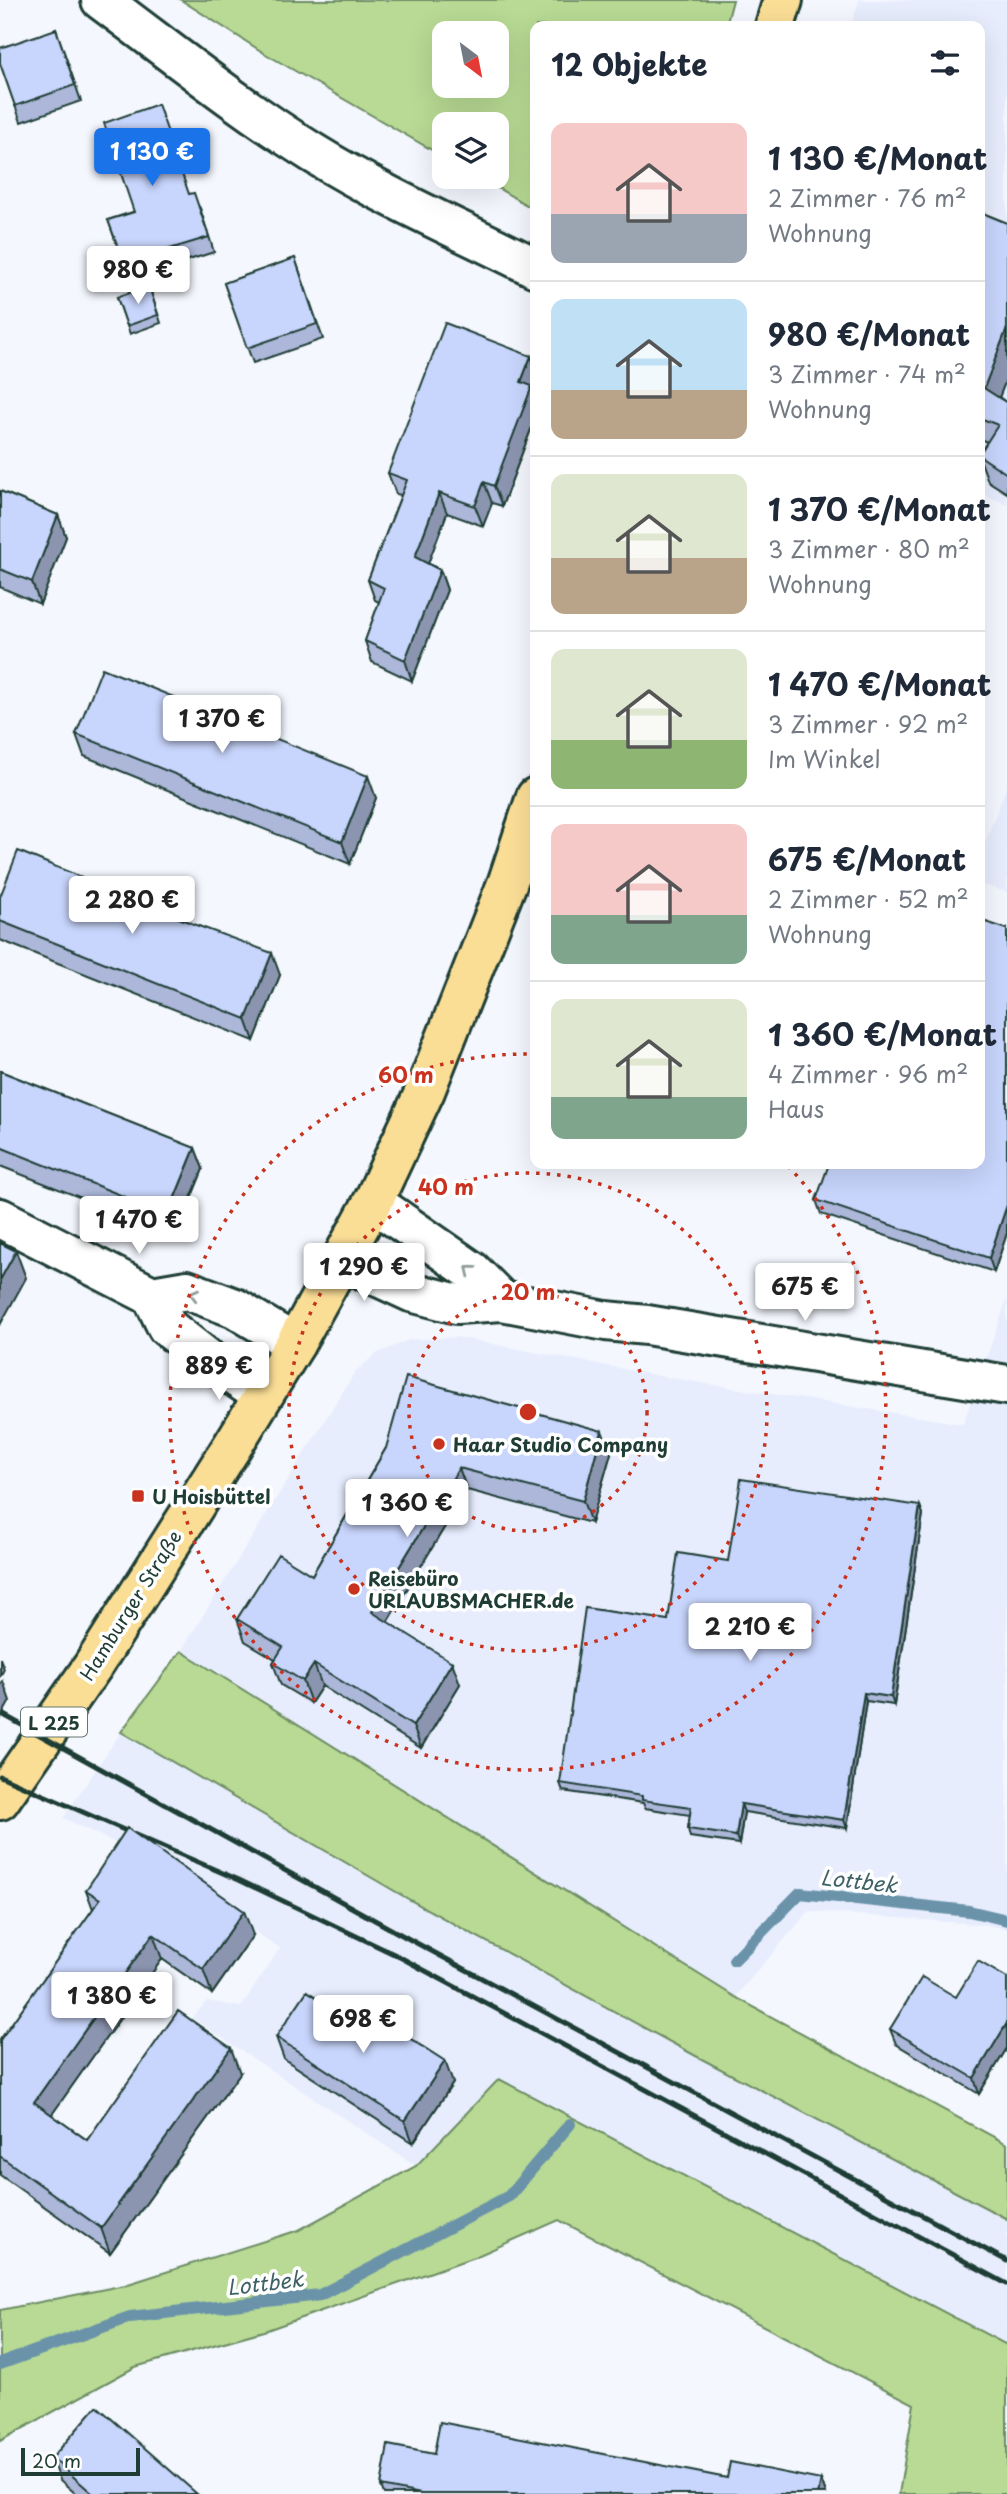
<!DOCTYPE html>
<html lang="de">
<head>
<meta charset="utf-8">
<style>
	body { margin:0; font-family:"Playpen Sans",sans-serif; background:#f6f6f7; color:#1f2937; height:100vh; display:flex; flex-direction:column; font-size:26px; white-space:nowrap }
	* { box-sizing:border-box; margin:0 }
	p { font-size:23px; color:#747a83 }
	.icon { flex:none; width:38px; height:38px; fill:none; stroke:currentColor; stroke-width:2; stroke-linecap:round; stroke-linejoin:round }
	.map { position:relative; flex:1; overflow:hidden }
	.drawer { position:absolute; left:530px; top:21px; width:455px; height:1148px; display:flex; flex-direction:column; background:#fff; border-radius:14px; box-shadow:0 7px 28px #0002 }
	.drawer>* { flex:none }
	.needle { width:46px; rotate:148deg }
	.tools { position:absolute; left:432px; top:21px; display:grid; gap:14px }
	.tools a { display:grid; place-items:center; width:77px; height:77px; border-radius:14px; background:#fff; box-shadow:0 7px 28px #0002; font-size:35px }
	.scale { position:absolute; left:21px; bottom:18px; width:119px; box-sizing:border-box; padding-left:7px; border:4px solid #1f3d34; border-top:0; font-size:19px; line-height:24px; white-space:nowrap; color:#1f3d34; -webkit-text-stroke:5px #fff; paint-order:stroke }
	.price { position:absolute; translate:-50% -60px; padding:0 16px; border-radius:7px; background:#fff; color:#222; font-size:23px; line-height:46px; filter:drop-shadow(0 2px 4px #0008) }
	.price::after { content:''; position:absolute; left:50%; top:42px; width:21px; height:16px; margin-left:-10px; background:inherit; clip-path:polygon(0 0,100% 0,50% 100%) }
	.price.active { background:#1a73e8; color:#fff }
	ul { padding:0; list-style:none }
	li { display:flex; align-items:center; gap:21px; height:175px; padding:0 21px }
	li+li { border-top:2px solid #e0e1e3 }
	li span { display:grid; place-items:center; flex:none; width:196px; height:140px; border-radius:14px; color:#555 }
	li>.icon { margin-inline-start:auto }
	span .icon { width:84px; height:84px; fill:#fffc; stroke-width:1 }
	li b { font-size:30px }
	h2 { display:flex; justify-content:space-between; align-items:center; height:84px; padding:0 21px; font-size:30px }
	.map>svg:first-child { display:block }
</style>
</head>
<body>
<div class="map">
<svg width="1007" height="2494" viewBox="0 0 1007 2494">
	<rect width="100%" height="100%" fill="#f4f7fe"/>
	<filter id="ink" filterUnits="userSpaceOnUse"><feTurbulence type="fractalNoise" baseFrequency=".0143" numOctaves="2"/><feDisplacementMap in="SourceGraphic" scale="14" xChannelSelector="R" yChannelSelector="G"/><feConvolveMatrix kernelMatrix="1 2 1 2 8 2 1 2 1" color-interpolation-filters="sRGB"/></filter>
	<g filter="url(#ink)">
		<path fill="#e7edfd" d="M859 0H1007V505L980 492V26H851Z
			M1007 785V892L980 884V856Z
			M1007 1299V1929L987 1925 809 1911 735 1997 181 1651 355 1372 376 1354 408 1340 456 1337 671 1378 963 1424Z
			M121 1732 410 1900 694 2055 1007 2219V2345L499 2079 416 2166 192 2018 207 2001 241 2007 280 1948 136 1853 63 1818Z"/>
		<path fill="#b8da94" stroke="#6c8c64" stroke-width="2" fill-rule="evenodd" d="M181 0H733L726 26H536L535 210 479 177H497V124H444V157L264 53ZM497 33V86H444V33Z
			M181 1651 735 1997 1007 2144V2219L694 2055 410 1900 121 1732Z
			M499 2079 1007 2345V2494H899L914 2404 559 2220 477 2256 267 2330 135 2367 0 2441V2310L125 2285 299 2230 416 2166Z"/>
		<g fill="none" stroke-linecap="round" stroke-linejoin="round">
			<path stroke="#6b93aa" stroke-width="12" d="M734 1960 800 1893 969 1911 1007 1920
				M0 2364 130 2317 320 2295 509 2196 570 2124"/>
			<defs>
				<path id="minor" d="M101 0C171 52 239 107 313 153 384 197 461 230 536 268
					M373 1202 472 1271 502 1301
					M0 1218 152 1296 187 1290 235 1308 295 1344
					M342 1260 411 1292 457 1304 502 1301 606 1321 647 1325 1007 1385
					M152 1296 167 1327 208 1359 263 1395"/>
				<path id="major" d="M775 26 783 0
					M0 1800 93 1666 233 1445 295 1344 373 1202 425 1091 508 881 536 797"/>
			</defs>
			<use href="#minor" stroke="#1f3d34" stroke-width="44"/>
			<use href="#major" stroke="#1f3d34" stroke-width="44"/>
			<use href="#minor" stroke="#fff" stroke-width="38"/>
			<use href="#major" stroke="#fbde96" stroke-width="38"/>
			<path stroke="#1f3d34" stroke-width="5" d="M0 1713 409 1939 1007 2261
				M0 1776 239 1880 396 1955 1007 2284"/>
		</g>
		<path fill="#acb7d9" stroke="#1f3d34" stroke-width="2" d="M56 29 81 101 21 122 0 63Z
			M189 194 200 208 214 252 129 279 108 220Z
			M980 212 1007 223V377L999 397 1007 403V493L988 481 980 459V453L987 442 980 439Z
			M295 258 323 339 253 363 224 283Z
			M149 286 161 323 130 334 117 297Z
			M531 356 536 369V382L533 389 536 397V416L502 506 492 503 483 526 447 513 428 563 440 570 447 590 412 681 372 662 365 641 379 602 375 600 368 580 401 495 396 494 388 473Z
			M0 491 58 515 66 537 40 604 0 587Z
			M76 734 376 798 350 864 84 756Z
			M0 897 280 975 254 1041 0 940Z
			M1007 929V1233L994 1272 821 1214 816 1200Z
			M0 1071 195 1148 203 1169 176 1235 0 1166Z
			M386 1448 611 1453 591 1523 467 1490 387 1622 460 1684 421 1748 322 1686 311 1703 281 1685 273 1663 275 1659 245 1641 237 1619 312 1575Z
			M920 1506 923 1514 894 1705 866 1701 847 1828 744 1812 739 1844 690 1837 688 1829 690 1815 645 1808 643 1803 563 1791 560 1783 668 1620 728 1561Z
			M86 1890 253 1935 212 1994 162 1959 51 2115 87 2140 240 2073 110 2253 0 2175V2040L93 1909Z
			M1007 1978V2048L979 2094 896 2044 890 2029 956 1997Z
			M365 2029 453 2083 413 2143 284 2059 276 2037Z
			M434 2454 727 2478 821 2480 826 2494H384L381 2486Z
			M52 2458 197 2494H76L60 2480Z"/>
		<path fill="#8c95b0" stroke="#1f3d34" stroke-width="2" d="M1007 328V377L993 413 984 388Z
			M531 356 536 369V382L533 389 536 397V416L502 506 494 486 521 382Z
			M484 482 492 503 483 526 475 506Z
			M439 493 447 513 423 577 415 557Z
			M58 515 66 537 40 604 32 582Z
			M440 570 447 590 412 681 405 660Z
			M368 776 376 798 350 864 342 842Z
			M272 953 280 975 254 1041 246 1019Z
			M195 1148 203 1169 176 1235 168 1214Z
			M1007 1205V1233L994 1272 989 1258Z
			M16 1251 26 1278 0 1325V1280Z
			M602 1431 611 1453 591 1523 583 1501Z
			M459 1468 467 1490 380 1634 372 1612Z
			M920 1506 923 1514 894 1705 891 1697Z
			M0 1658 4 1669 0 1677Z
			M452 1662 460 1684 421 1748 413 1726Z
			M314 1664 322 1686 311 1703 303 1681Z
			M3 1681 10 1701 0 1719V1685Z
			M864 1693 866 1701 847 1828 844 1820Z
			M741 1804 744 1812 739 1844 736 1836Z
			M244 1911 253 1935 212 1994 203 1969Z
			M153 1934 162 1959 43 2127 34 2102Z
			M1007 2023V2048L979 2094 974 2078Z
			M231 2048 240 2073 110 2253 101 2228Z
			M445 2061 453 2083 413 2143 405 2121Z
			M821 2480 826 2494H818Z"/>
		<path fill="#c8d5fc" stroke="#1f3d34" stroke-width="2" d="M56 29 75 85 15 106 0 63V48Z
			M158 104 189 194 194 193 209 237 124 263 108 220 134 212 104 123Z
			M980 212 1007 223V328L984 388 1007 403V474L980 456V453L998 425 980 418Z
			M295 258 317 324 247 348 224 283Z
			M149 286 158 315 127 326 117 297Z
			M445 323 531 356 521 382 532 386 494 486 484 482 475 506 439 493 415 557 440 570 405 660 365 641 384 588 368 580 407 480 388 473Z
			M0 491 58 515 32 582 0 569Z
			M102 668 368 776 342 842 76 734Z
			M18 851 196 925 272 953 246 1019 0 921V897Z
			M980 920 1007 929V1205L989 1258 816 1200 829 1164H980Z
			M0 1071 195 1148 168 1214 0 1147Z
			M0 1243 16 1251 0 1280Z
			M406 1377 602 1431 583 1501 459 1468 372 1612 452 1662 413 1726 314 1664 303 1681 273 1663 283 1647 237 1619 278 1554 312 1575 386 1448Z
			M741 1479 920 1506 891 1697 864 1693 844 1820 741 1804 736 1836 688 1829 691 1807 642 1800V1796L560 1783 585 1608 668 1620 678 1553 728 1561Z
			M127 1828 244 1911 203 1969 153 1934 34 2102 87 2140 178 2011 231 2048 101 2228 0 2156V2040L100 1899 86 1890Z
			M978 1961 1007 1978V2023L974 2078 890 2029 922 1977 956 1997Z
			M307 1991 365 2029 375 2016 445 2061 405 2121 276 2037Z
			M97 2406 197 2494H93L52 2458Z
			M440 2422 727 2478 730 2462 821 2480 818 2494H421L381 2486 388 2445 434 2454Z"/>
		<defs><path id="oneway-chevron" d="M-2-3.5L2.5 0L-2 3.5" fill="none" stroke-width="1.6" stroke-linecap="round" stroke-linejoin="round" transform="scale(1.75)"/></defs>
		<g stroke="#8f9e9a">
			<use href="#oneway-chevron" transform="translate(470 1270) rotate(-141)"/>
			<use href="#oneway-chevron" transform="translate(194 1294) rotate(-165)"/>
		</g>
	</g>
	<g fill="none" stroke="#c8321e" stroke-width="3.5" stroke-dasharray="3.5 7">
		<circle cx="528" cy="1412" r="119"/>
		<circle cx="528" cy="1412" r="239"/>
		<path d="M788 1166A358 358 0 1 1 534 1054"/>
	</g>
	<g fill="#c8321e" stroke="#fff" stroke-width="2.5">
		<circle cx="439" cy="1444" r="7"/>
		<rect x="131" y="1489" width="14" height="14" rx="3.5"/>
		<circle cx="354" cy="1589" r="7"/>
	</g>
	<g text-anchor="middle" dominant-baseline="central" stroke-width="7" stroke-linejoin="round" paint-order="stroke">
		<rect fill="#fff" stroke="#627771" stroke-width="2" x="21" y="1707.5" width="66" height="29" rx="5"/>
		<g font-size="18" font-weight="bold" fill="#1f3d34">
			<text x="54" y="1722">L 225</text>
		</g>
		<g font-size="19" font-weight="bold" fill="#1f3d34" stroke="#fff" text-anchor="start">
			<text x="453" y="1444">Haar Studio Company</text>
			<text x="152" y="1496">U Hoisbüttel</text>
			<text x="368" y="1578">Reisebüro<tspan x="368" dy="22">URLAUBSMACHER.de</tspan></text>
		</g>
		<g font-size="19" fill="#1f3d34" stroke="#fff">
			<text transform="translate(130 1605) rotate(-58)">Hamburger Straße</text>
		</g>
		<g font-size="21" font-style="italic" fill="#3e6165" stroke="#fff">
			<text transform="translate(859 1880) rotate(6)">Lottbek</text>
			<text transform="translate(265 2282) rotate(-7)">Lottbek</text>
		</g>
	</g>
	<circle cx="528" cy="1412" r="10" fill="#c8321e" stroke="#fff" stroke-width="3.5"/>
	<g font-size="21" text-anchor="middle" font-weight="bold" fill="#c8321e" stroke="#fff" stroke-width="7" stroke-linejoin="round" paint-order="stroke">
		<text x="406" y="1083">60 m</text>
		<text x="446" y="1195">40 m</text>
		<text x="528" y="1300">20 m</text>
	</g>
</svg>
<div class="tools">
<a><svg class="needle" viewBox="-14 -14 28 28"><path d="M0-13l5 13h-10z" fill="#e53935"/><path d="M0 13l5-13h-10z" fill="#747a83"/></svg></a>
<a><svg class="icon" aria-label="layers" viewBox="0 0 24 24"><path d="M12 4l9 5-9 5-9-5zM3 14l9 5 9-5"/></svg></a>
</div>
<div class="scale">20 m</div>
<b class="price active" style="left:152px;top:188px">1 130 €</b>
<b class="price" style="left:138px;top:306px">980 €</b>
<b class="price" style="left:222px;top:755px">1 370 €</b>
<b class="price" style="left:132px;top:936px">2 280 €</b>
<b class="price" style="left:139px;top:1256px">1 470 €</b>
<b class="price" style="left:364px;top:1303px">1 290 €</b>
<b class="price" style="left:805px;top:1323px">675 €</b>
<b class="price" style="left:219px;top:1402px">889 €</b>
<b class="price" style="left:407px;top:1539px">1 360 €</b>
<b class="price" style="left:750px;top:1663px">2 210 €</b>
<b class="price" style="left:112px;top:2032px">1 380 €</b>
<b class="price" style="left:363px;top:2055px">698 €</b>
<section class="drawer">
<h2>12 Objekte<svg class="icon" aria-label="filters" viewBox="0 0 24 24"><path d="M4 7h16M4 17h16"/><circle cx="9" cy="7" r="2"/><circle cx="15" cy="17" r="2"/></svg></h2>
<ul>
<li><span style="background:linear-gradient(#f6c9c9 65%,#9aa5b1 0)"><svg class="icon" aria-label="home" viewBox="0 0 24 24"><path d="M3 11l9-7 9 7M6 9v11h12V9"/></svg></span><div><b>1 130 €/Monat</b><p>2 Zimmer · 76 m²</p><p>Wohnung</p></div></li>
<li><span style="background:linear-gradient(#bfe0f5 65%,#b9a48a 0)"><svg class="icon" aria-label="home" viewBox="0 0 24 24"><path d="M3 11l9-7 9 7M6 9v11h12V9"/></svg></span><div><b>980 €/Monat</b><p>3 Zimmer · 74 m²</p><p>Wohnung</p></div></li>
<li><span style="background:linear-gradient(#dfe7d0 60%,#b9a48a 0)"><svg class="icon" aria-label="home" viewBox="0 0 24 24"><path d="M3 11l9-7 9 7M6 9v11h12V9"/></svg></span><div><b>1 370 €/Monat</b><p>3 Zimmer · 80 m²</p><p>Wohnung</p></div></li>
<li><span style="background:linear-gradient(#dfe7d0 65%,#8fb573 0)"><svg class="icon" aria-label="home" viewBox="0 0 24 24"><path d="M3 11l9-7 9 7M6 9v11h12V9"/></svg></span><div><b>1 470 €/Monat</b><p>3 Zimmer · 92 m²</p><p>Im Winkel</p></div></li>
<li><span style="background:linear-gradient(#f6c9c9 65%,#7fa58c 0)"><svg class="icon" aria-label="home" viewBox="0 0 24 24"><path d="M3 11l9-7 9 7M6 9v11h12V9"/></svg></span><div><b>675 €/Monat</b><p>2 Zimmer · 52 m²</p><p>Wohnung</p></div></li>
<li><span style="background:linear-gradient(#dfe7d0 70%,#7fa58c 0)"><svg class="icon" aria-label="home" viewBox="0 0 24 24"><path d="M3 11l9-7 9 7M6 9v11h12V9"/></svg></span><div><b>1 360 €/Monat</b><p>4 Zimmer · 96 m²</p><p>Haus</p></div></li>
</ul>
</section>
</div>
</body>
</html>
